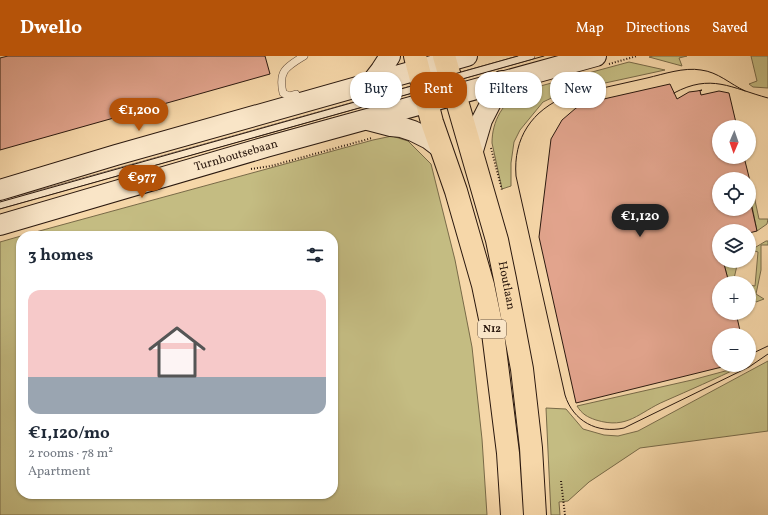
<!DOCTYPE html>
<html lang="en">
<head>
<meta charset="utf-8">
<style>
	body { margin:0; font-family:Vollkorn,serif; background:#f2f2f3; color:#1f2937; height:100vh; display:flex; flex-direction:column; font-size:15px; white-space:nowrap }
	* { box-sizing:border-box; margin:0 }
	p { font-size:13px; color:#747a83 }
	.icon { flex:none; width:22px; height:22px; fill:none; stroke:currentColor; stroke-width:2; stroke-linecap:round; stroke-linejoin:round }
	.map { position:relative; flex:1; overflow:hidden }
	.panel { position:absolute; left:16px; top:175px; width:322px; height:268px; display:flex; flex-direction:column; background:#fff; border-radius:16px; box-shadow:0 1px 3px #0004 }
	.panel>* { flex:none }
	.guide { position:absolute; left:350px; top:16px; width:358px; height:36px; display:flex; gap:8px }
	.needle { width:26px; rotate:182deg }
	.tools { position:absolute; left:712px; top:64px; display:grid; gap:8px }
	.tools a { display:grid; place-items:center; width:44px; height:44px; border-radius:50%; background:#fff; box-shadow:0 1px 3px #0004; font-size:20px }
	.price { position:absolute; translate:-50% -34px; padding:0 9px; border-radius:14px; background:#b45309; color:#fff; font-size:13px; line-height:26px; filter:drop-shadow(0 1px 2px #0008) }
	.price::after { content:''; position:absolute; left:50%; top:24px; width:12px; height:9px; margin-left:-6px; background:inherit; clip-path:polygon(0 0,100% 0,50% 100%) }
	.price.current { background:#222; color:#fff }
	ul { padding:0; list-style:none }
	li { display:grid; align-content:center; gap:8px; height:212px; padding:0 12px }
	li span { display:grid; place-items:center; height:124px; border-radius:12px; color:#555 }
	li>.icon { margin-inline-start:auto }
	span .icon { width:72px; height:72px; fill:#fffc; stroke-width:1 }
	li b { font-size:17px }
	h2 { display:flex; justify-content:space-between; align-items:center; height:48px; padding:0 12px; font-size:17px }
	.pill { padding:0 14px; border-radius:16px; background:#fff; box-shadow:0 1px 3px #0004; font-size:14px; line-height:36px }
	.pill.current { background:#b45309; color:#fff }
	header { display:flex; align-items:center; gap:24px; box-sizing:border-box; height:56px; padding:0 20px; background:#b45309; color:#fff }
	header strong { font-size:19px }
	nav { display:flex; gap:22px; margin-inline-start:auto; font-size:14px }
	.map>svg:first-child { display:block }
</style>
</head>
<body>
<header>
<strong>Dwello</strong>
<nav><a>Map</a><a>Directions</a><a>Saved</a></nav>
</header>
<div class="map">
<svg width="768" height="459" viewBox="0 0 768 459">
	<rect width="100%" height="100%" fill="#f6d7a9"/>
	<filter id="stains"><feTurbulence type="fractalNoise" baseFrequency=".005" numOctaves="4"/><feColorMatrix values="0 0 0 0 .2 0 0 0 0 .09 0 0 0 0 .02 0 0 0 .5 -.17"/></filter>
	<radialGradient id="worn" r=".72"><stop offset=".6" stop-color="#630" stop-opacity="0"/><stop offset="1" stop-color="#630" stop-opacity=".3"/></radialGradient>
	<path fill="#c4bc82" stroke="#786a48" d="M653 0H687L679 2 682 10 649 1Z
		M751 0H768V32L753 31 749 28 757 25Z
		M629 6 665 14 582 32 560 38 543 46 520 74 514 86 511 107V130L502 133 492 87C492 65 503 46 522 35Z
		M392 80 408 85 431 108 455 204 472 291 482 383 487 459H0V186L21 180V438H333V180H21L373 84Z
		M749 135H753L759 163H768L767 168 757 175Z
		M766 185H768V189H761V214L756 238 764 243 756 246 749 239V229L755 230 758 196 751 194Z
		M726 205H738L733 227H729L724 208Z
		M768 305V375L640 392 589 426 568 445 559 446 560 459H551L546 352 566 353 583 373 604 379 618 380 638 375Z
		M740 311C715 323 690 334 665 345 639 356 628 374 596 364 587 361 582 358 577 350L692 324Z"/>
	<path fill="#e2a48d" stroke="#2b190f" d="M8 0H265L270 18 0 94V2Z
		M670 28 677 43 689 36 697 35 702 34 700 35 701 39 719 35 729 37 737 71H719V101H744L750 125 749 126V123H719V153H749V139L757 175 749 177V175H719V205H726L724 208 729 227H719V257H736L741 279H719V309H730L576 347 539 181 551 83 562 64 576 52 586 47Z"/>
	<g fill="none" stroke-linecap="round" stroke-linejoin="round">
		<defs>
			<path id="service" d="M296 38 289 40 283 37C278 15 286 11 304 0
				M0 149 531 0"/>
			<g id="secondary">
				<path d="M371 27 381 14 390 0"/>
				<path d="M368 64 391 70 401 71 413 75 429 83 442 93"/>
				<path d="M472 98 482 64 502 25"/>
				<path d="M0 134 116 99 467 0"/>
				<path id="s1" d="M0 169 266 91 596 0"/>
			</g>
			<g id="primary">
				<path d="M415 0 432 66 456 135 483 229 493 277 508 397 512 459"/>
				<path id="s2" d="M444 0 497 184 505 223 522 313 531 392 535 459"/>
			</g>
		</defs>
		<use href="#service" stroke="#5e4836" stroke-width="8"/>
		<use href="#secondary" stroke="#2b190f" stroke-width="22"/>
		<use href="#primary" stroke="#2b190f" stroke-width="24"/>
		<path stroke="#2b190f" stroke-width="2" stroke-dasharray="1 2" stroke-linecap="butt" d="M609 8 637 0
			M491 92 502 134
			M251 113 271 110 372 82
			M561 425 565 459"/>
		<use href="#service" stroke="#f9e5c7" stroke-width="7"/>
		<use href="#secondary" stroke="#f9e5c7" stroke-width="20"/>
		<use href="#primary" stroke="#f6d7a9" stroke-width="22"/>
		<path stroke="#2b190f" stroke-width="1" d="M745 35C730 28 718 16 701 14 684 11 664 18 647 22 620 28 594 34 567 40 532 54 513 82 516 120L565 339C573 365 597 378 624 372L749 311 768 298
			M674 37C711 17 731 32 768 42
			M0 146 518 0
			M0 153 544 0
			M749 299 768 290"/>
	</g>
	<g text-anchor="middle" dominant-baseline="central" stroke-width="3.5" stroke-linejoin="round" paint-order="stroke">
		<rect fill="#f9e5c7" stroke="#695646" stroke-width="1" x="478" y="264" width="28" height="18" rx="3"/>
		<g font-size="11" font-weight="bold" fill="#2b190f">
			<text x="492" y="273">N12</text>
		</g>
		<g font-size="12" fill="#2b190f" stroke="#f9e5c7">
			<text stroke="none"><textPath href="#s1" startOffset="246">Turnhoutsebaan</textPath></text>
			<text stroke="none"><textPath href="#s2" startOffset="238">Houtlaan</textPath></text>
		</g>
	</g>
	<rect width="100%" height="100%" filter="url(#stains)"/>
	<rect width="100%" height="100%" fill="url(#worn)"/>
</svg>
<div class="tools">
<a><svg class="needle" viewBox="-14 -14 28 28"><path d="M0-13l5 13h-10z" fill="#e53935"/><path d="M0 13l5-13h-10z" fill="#747a83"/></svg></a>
<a><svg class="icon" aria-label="locate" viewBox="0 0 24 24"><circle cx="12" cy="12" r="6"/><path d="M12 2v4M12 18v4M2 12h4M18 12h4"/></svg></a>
<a><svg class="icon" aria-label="layers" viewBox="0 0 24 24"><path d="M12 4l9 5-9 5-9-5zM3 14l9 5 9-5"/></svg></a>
<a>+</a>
<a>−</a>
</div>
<b class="price" style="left:139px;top:76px">€1,200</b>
<b class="price" style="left:142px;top:143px">€977</b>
<b class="price current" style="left:640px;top:182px">€1,120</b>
<div class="guide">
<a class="pill">Buy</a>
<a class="pill current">Rent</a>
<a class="pill">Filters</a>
<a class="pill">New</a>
</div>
<section class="panel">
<h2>3 homes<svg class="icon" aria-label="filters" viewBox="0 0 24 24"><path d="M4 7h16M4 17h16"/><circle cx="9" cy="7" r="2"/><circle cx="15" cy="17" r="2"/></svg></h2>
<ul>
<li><span style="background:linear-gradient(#f6c9c9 70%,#9aa5b1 0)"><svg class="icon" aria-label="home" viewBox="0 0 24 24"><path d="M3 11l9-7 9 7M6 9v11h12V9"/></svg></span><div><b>€1,120/mo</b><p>2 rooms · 78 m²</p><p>Apartment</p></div></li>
</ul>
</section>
</div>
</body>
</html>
